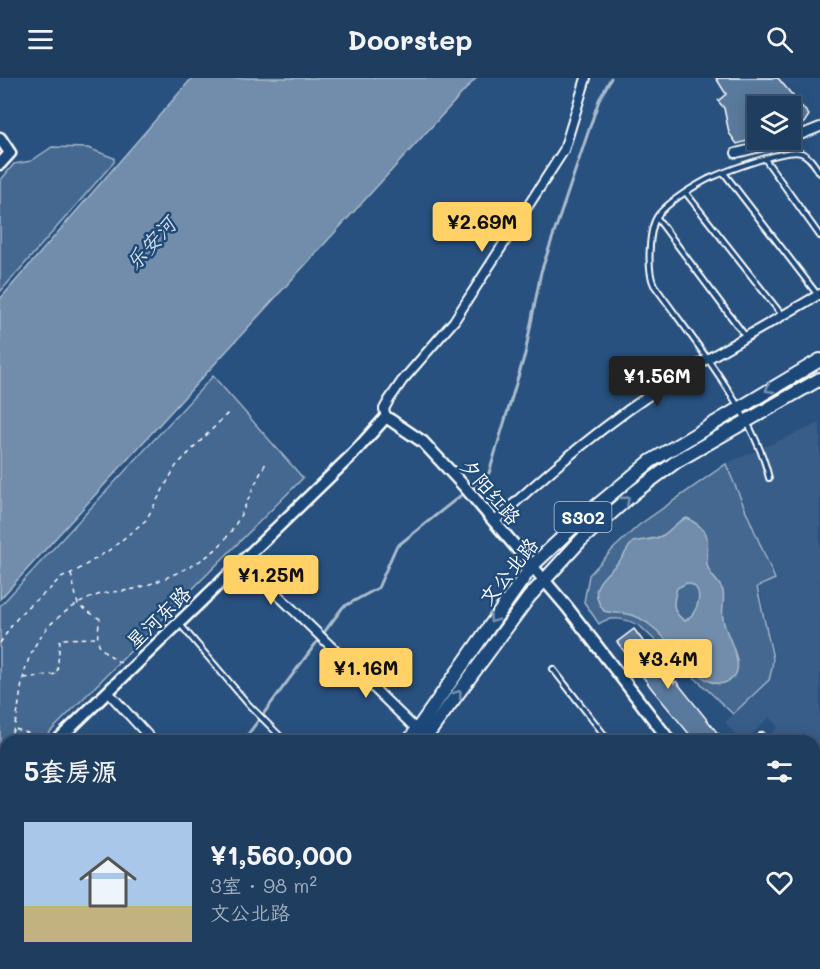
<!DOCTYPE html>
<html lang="zh">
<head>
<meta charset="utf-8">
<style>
	body { margin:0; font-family:Mali,"LXGW WenKai TC",sans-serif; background:#2b4868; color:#f1f3f6; height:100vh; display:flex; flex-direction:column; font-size:22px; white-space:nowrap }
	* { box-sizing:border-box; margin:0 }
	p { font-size:20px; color:#a1aebd }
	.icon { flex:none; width:33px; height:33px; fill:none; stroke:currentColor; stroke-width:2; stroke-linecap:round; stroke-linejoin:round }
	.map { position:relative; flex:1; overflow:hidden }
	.drawer { position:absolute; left:0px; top:657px; width:820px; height:234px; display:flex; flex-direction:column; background:#1e3d5f; border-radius:18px 18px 0 0; box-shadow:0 3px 15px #0003,0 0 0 2px #3c5674 }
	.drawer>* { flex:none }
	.fabs { position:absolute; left:747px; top:18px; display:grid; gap:12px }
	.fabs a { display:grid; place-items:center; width:54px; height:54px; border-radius:0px; background:#1e3d5f; box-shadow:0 3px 15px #0003,0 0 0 2px #3c5674; font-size:30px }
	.price { position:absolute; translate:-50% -51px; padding:0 14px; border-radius:6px; background:#ffd166; color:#111; font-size:20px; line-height:39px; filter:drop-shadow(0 2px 3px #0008) }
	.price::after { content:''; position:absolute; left:50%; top:36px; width:18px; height:14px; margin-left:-9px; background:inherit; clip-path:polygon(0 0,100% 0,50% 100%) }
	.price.current { background:#222; color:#fff }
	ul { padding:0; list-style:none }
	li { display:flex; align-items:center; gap:18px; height:150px; padding:0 24px }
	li+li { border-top:2px solid #3c5674 }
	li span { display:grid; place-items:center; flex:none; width:168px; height:120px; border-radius:0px; color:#555 }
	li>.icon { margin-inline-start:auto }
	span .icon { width:72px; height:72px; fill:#fffc; stroke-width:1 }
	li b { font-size:26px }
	h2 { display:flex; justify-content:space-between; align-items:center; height:72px; padding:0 24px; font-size:26px }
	header { display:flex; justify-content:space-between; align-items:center; height:78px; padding:0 24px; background:#1e3d5f; font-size:27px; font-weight:700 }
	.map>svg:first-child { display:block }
</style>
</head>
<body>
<header><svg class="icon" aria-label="menu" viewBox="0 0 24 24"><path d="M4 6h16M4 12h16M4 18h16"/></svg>Doorstep<svg class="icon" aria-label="search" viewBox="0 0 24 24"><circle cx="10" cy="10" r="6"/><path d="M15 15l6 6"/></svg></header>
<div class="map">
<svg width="820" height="891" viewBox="0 0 820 891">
	<rect width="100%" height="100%" fill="#28517f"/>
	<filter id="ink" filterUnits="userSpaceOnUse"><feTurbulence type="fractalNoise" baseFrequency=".0167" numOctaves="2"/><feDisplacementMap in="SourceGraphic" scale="12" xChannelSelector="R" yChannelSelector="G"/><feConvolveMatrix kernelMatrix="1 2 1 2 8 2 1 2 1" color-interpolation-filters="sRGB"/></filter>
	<g filter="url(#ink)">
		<path fill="#375d88" d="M820 345V716L815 713 814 663H765L778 649 769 639 746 663H740L725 644 769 604 775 581 759 509 776 501 727 385Z"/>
		<path fill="#446890" stroke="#a2b4c8" stroke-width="1.5" d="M52 69 88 70 114 80V84L0 214V103L14 86 31 83Z
			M213 298 303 400 41 663H6V698L0 704V528Z
			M726 386 775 501 757 509 773 580 772 590 769 602 733 636 641 549C629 541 611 537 599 546L584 524 589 497 614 470 639 447Z"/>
		<path fill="#718dab" stroke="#aabbcd" stroke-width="1.5" fill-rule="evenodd" d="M192 0H476L0 521V221Z
			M687 440C693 443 701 449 705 454 711 464 704 480 708 490 711 499 720 504 723 513 725 523 721 532 723 541 725 559 754 595 724 605 702 612 671 564 655 551 648 545 636 537 627 536 619 534 613 536 604 533 584 506 608 498 622 480 626 474 628 469 633 464 643 461 653 463 663 457 672 452 676 443 687 440ZM687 505C707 509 698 536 685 543 671 534 673 524 677 510Z"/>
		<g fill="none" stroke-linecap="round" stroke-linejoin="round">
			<path stroke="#aabbcd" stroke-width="3" d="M243 663 343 529 378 510 396 469 489 395 525 276 541 194 599 22 611 0"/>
		</g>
		<path fill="#5a7a9d" stroke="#fff" stroke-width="1.5" d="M716 0H778L809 37 804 45 790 50V28H758V60L737 66 729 55 724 30 718 23 726 16Z
			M634 551 674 605 676 603 724 663H695L652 611 617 564Z"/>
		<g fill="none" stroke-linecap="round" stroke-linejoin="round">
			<defs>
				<path id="service" d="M765 81 820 158
					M724 95 817 216
					M686 115 782 237
					M657 140 746 259
					M769 400C755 337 692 260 654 207 647 193 648 149 659 136 671 122 693 109 708 101 724 94 786 70 801 75 810 78 815 88 820 95
					M179 545 249 627 285 663
					M553 591 609 663
					M756 663 762 657
					M814 827 820 829
					M384 885 390 891
					M27 891 34 885
					M324 891 329 885"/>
				<path id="minor" d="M790 61 820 49
					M736 75 789 62
					M386 339 384 331 389 322 402 303 454 243 564 72 586 0
					M495 443C556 386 625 329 697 287 738 263 779 240 820 216
					M243 483 418 653
					M108 614 153 663
					M497 885 503 891
					M655 891 660 885"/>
				<path id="tertiary" d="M0 60 10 75 0 86
					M57 663 352 377 386 339 423 364 463 407 567 529 670 663
					M0 718 6 712
					M814 774 820 776"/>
				<path id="secondary" d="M0 811 6 819
					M62 885 67 891"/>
				<path id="primary" d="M409 663 532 488 588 435 651 383 820 282
					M423 663 529 519 581 462 635 414 677 383 820 301
					M246 891 250 885"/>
			</defs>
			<use href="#service" stroke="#fff" stroke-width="8"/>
			<use href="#minor" stroke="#fff" stroke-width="12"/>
			<use href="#tertiary" stroke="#fff" stroke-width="15"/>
			<use href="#secondary" stroke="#fff" stroke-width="15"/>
			<use href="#primary" stroke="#fff" stroke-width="16"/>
			<path stroke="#fff" stroke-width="1.5" stroke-dasharray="4.5 4.5" stroke-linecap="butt" d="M71 496 78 527 100 541C94 571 99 569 122 586
				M0 565 14 544 26 530 50 511 59 501 76 493 111 471 146 442 176 388 230 333
				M24 600 57 596 60 561 95 560
				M16 651 30 656 37 663
				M8 663C19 644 18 623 23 601 27 581 35 564 48 549 61 535 80 523 98 517 109 513 122 514 134 511 157 505 199 487 216 471 241 448 249 414 266 385
				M0 678 6 667"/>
			<use href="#service" stroke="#1f4a7a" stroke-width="4"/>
			<use href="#minor" stroke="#1f4a7a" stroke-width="8"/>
			<use href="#tertiary" stroke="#1f4a7a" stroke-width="10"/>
			<use href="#secondary" stroke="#1f4a7a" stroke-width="10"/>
			<use href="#primary" stroke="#1f4a7a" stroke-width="12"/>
		</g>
		<defs><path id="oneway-chevron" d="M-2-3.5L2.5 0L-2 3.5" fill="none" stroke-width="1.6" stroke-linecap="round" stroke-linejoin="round" transform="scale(1.5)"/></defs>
		<g stroke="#7992af">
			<use href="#oneway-chevron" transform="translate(769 311) rotate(150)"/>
			<use href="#oneway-chevron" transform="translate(626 422) rotate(-41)"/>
			<use href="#oneway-chevron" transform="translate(493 541) rotate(125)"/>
			<use href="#oneway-chevron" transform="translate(458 616) rotate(-54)"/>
		</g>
	</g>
	<g text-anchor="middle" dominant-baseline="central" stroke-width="5" stroke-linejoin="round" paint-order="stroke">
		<rect fill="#1f4a7a" stroke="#bcc9d7" stroke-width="1.5" x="554.5" y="424" width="57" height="30" rx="4.5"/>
		<g font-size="18" font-weight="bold" fill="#fff">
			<text x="583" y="439">S302</text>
		</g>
		<g font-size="20" fill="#fff" stroke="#1f4a7a">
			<text transform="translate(491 413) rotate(49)">夕阳红路</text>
			<text transform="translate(508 493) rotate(-51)">文公北路</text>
			<text transform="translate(158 539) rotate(-44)">星河东路</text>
		</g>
		<g font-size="21" font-style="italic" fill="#d4dde6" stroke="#1f4a7a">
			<text transform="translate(150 165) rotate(-48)">乐安河</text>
		</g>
	</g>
</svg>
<div class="fabs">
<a><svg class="icon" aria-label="layers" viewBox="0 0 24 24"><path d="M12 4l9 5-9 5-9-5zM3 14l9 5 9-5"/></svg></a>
</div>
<b class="price" style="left:482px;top:175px">¥2.69M</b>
<b class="price current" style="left:657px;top:329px">¥1.56M</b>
<b class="price" style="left:271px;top:528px">¥1.25M</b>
<b class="price" style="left:668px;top:612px">¥3.4M</b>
<b class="price" style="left:366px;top:621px">¥1.16M</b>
<section class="drawer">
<h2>5套房源<svg class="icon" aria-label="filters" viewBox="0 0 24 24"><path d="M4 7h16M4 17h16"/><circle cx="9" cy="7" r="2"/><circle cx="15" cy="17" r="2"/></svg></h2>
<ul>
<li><span style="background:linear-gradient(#a9c7e8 70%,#c2b280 0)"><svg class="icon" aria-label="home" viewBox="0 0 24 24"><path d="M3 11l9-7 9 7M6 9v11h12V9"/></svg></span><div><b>¥1,560,000</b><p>3室 · 98 m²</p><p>文公北路</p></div><svg class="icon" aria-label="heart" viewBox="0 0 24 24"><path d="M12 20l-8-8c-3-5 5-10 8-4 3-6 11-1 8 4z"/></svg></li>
</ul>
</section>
</div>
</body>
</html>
